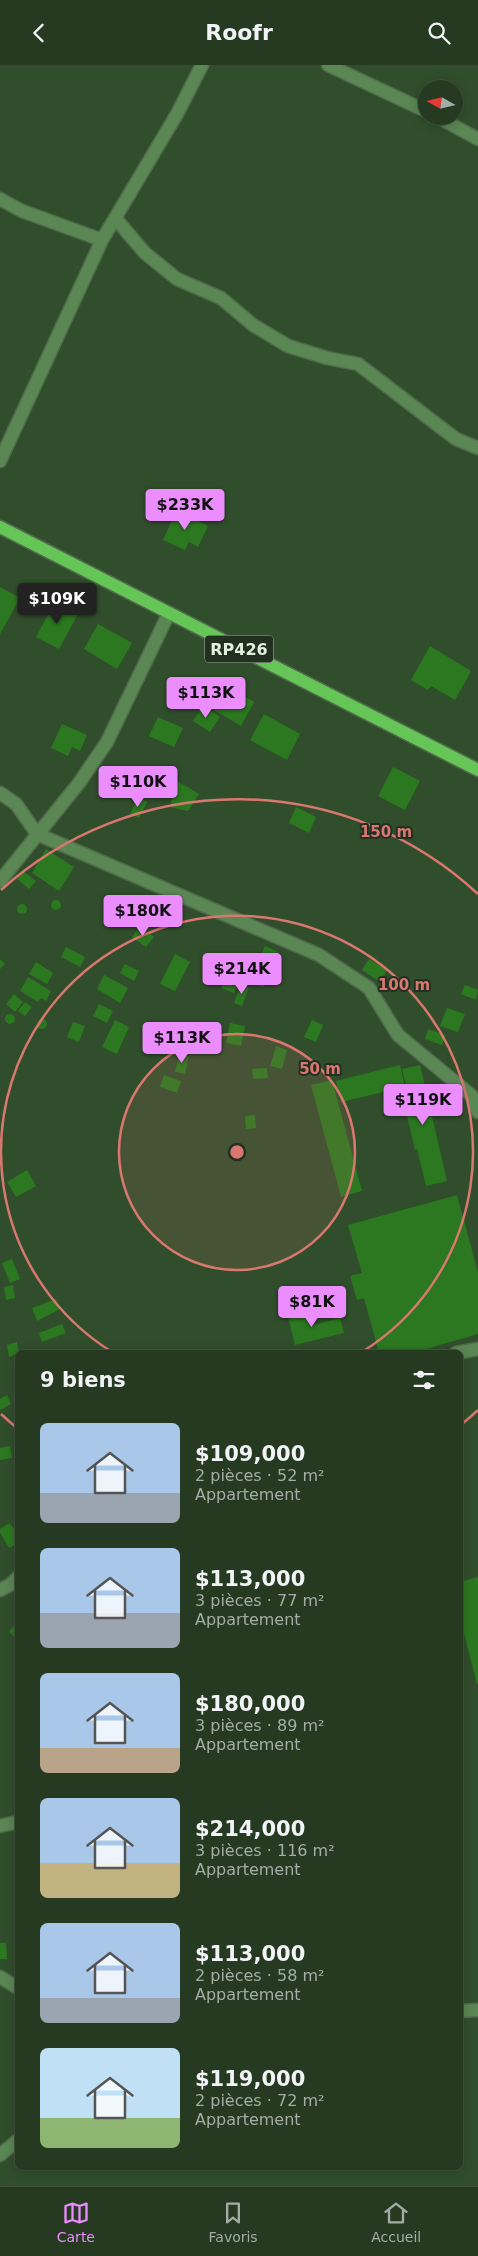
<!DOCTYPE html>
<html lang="fr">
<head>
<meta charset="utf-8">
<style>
	body { margin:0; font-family:"DejaVu Sans",sans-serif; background:#31452e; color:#f1f3f6; height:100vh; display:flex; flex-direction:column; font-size:19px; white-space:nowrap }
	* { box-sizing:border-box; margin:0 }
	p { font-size:16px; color:#a3ada5 }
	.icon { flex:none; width:28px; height:28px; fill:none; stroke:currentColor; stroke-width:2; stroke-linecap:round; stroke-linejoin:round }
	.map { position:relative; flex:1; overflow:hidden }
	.side { position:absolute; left:15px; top:1285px; width:448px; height:820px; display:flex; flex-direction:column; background:#253a21; border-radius:8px; box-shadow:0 2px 12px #0003,0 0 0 1px #42543f }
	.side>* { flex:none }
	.needle { width:32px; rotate:278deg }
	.controls { position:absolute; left:418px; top:15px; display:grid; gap:10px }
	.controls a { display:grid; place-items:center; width:45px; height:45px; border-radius:50%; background:#253a21; box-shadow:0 2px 12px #0003,0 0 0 1px #42543f; font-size:25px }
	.price { position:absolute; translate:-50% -42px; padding:0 11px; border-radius:5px; background:#eb8dfc; color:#111; font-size:16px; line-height:32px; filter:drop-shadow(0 1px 2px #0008) }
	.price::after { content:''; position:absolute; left:50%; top:30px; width:15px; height:11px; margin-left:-8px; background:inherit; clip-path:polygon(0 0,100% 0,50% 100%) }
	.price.current { background:#222; color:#fff }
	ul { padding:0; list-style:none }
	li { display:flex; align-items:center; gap:15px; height:125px; padding:0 25px }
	li span { display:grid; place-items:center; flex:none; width:140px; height:100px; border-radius:8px; color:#555 }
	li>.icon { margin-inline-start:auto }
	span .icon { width:60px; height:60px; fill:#fffc; stroke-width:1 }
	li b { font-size:21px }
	h2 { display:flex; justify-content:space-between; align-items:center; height:60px; padding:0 25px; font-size:21px }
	header { display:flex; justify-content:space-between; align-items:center; height:65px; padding:0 25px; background:#253a21; font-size:22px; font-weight:700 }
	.tabs { display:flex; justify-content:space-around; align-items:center; height:70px; border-top:1px solid #42543f; background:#253a21; font-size:14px; color:#a3ada5 }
	.tabs a { display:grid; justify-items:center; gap:2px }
	.tabs .current { color:#eb8dfc }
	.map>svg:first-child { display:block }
</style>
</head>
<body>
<header><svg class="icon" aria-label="back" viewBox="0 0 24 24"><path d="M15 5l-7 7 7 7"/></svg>Roofr<svg class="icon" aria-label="search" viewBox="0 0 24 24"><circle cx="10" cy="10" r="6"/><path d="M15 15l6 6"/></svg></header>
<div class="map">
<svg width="478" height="2121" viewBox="0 0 478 2121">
	<rect width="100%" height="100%" fill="#314e2c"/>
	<path fill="#2c7820" d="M177 445 208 461 198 482 189 477 185 485 163 475Z
		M0 522 20 533 0 569Z
		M55 537 78 549 59 584 36 572Z
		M98 559 132 578 117 604 84 584Z
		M430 581 471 606 455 635 431 621 428 625 411 615Z
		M227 621 254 637 241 661 214 645Z
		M203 641 220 652 210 667 193 656Z
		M264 649 300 669 287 695 250 675Z
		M158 652 183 663 174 682 149 671Z
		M62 659 87 670 80 686 72 682 68 691 51 683Z
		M393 702 420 716 405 745 378 731Z
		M177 716 199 729 188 746 170 742Z
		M138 732 147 737 139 753 130 749Z
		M296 742 316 752 309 768 289 758Z
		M46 784 74 802 59 826 32 808Z
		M23 806 36 816 29 824 17 814Z
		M51 840a5 5 0 1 1 10 0a5 5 0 1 1-10 0Z
		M17 844a5 5 0 1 1 10 0a5 5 0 1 1-10 0Z
		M140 861 154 872 146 882 132 872Z
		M265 881 278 887 263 922 250 917Z
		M66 882 85 892 80 902 61 892Z
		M175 889 190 897 175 926 160 919Z
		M234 892 247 898 234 928 221 923Z
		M0 894 5 899 0 904Z
		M369 894 387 905 380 917 362 905Z
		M36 897 53 908 47 919 29 909Z
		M125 899 139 906 134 916 120 908Z
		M104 910 128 923 120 938 97 924Z
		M28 912 51 926 46 936 41 933 38 937 20 926Z
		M241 920 249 923 242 941 234 938Z
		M465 920 478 925 476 935 461 929Z
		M14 929 23 937 15 947 6 939Z
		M25 937 32 942 25 951 18 946Z
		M99 939 113 946 107 958 93 951Z
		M447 943 465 949 458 967 440 961Z
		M5 954a5 5 0 1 1 10 0a5 5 0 1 1-10 0Z
		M37 959a5 5 0 1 1 10 0a5 5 0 1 1-10 0Z
		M115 955 129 962 117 989 102 982Z
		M312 955 323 960 316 977 304 972Z
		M73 957 85 961 79 977 67 972Z
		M230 958 245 961 241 981 226 978Z
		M428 964 445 970 442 980 425 974Z
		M276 981 287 985 282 1004 270 1001Z
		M179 989 189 991 185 1009 175 1007Z
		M400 1000 405 1022 341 1037 336 1016Z
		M420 1000 447 1116 426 1121 417 1084 415 1085 401 1025 407 1024 402 1004Z
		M267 1003 268 1013 253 1014 252 1004Z
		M164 1010 181 1016 177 1028 160 1022Z
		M332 1015 362 1126 341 1132 311 1020Z
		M255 1050 256 1063 246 1064 245 1051Z
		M27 1105 36 1121 16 1132 7 1117Z
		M457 1130 478 1207V1269L412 1288H379L364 1233 357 1235 350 1211 362 1208 348 1160Z
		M12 1194 20 1214 10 1218 2 1198Z
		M13 1220 15 1233 6 1235 4 1222Z
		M56 1234 60 1244 37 1256 32 1243Z
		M306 1243 311 1261 340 1253 344 1268 295 1280 287 1248Z
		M62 1259 66 1268 42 1277 39 1268Z
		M17 1277 19 1288 9 1292 7 1280Z
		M7 1330 11 1339 0 1345V1334Z
		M10 1381 12 1393 0 1395V1383Z
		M10 1458 18 1470V1478L9 1483 0 1468V1464Z
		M478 1512V1619H477L460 1553V1517Z
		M16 1558 18 1559V1575L9 1567Z
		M0 1878H6L7 1894H0Z"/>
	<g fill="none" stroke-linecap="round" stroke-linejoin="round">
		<defs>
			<path id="minor" d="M328 0 426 46
				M436 51 478 74
				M0 134 22 146 102 175
				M115 153 145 188 177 214 221 233 253 260 288 281 327 293 358 299 456 374 478 383
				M0 396 102 175 177 49 202 0
				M0 728 16 739 37 769 319 890 369 923 398 970 472 1031 478 1047
				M0 816 79 718 107 677 169 548
				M456 1288 478 1284
				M0 1525 10 1520 18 1512
				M0 1761 18 1757
				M0 1912 18 1923
				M460 1946 478 1945
				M0 2090 18 2075"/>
			<path id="major" d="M0 462 478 705"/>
		</defs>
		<use href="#minor" stroke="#506b4c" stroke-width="15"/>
		<use href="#major" stroke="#506b4c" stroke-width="15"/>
		<use href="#minor" stroke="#5a8753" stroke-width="12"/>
		<use href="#major" stroke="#66c557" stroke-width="12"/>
	</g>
	<circle cx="237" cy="1087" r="118" fill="#da7870" fill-opacity=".12"/>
	<g fill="none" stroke="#da7870" stroke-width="2.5">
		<circle cx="237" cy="1087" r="118"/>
		<path d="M112 1287A236 236 0 1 1 362 1287"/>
		<path d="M478 1345A353 353 0 0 1 462 1359M17 1363A353 353 0 0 1 1 1349M1 825A353 353 0 0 1 478 829"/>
	</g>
	<g text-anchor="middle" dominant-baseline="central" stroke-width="4" stroke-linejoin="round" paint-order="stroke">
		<rect fill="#233021" stroke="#a7b7a5" stroke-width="1" x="205" y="570.5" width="68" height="27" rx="4"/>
		<g font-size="16" font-weight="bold" fill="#e0f1dd">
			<text x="239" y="584">RP426</text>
		</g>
	</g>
	<circle cx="237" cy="1087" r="8" fill="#da7870" stroke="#233021" stroke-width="2.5"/>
	<g font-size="15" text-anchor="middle" font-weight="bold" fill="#da7870" stroke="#233021" stroke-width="4" stroke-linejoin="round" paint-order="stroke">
		<text x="386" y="772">150 m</text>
		<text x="404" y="925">100 m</text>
		<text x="320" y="1009">50 m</text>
	</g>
</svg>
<div class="controls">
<a><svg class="needle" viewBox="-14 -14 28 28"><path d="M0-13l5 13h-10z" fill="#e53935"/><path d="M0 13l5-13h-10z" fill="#a3ada5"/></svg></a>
</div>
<b class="price" style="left:185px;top:466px">$233K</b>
<b class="price current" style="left:57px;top:560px">$109K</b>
<b class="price" style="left:206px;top:654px">$113K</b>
<b class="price" style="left:138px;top:743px">$110K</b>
<b class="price" style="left:143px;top:872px">$180K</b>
<b class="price" style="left:242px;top:930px">$214K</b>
<b class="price" style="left:182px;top:999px">$113K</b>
<b class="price" style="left:423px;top:1061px">$119K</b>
<b class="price" style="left:312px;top:1263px">$81K</b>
<section class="side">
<h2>9 biens<svg class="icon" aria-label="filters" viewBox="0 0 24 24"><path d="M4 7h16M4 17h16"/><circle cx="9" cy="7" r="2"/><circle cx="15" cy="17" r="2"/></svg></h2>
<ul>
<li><span style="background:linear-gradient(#a9c7e8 70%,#9aa5b1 0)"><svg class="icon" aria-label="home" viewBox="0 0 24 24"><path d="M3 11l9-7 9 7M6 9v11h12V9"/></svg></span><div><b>$109,000</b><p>2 pièces · 52 m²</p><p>Appartement</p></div></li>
<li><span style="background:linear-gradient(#a9c7e8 65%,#9aa5b1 0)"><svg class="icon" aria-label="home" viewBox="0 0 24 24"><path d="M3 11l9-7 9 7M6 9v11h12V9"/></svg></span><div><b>$113,000</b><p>3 pièces · 77 m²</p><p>Appartement</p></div></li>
<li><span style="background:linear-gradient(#a9c7e8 75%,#b9a48a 0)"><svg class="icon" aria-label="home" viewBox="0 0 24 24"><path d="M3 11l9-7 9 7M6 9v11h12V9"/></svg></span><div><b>$180,000</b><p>3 pièces · 89 m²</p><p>Appartement</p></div></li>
<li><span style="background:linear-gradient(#a9c7e8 65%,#c2b280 0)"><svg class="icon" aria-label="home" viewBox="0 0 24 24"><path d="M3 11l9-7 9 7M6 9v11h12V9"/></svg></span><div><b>$214,000</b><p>3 pièces · 116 m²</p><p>Appartement</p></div></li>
<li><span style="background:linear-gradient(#a9c7e8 75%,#9aa5b1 0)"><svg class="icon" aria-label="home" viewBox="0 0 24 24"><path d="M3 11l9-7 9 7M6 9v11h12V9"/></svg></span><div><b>$113,000</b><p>2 pièces · 58 m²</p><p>Appartement</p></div></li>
<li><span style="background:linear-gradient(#bfe0f5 70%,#8fb573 0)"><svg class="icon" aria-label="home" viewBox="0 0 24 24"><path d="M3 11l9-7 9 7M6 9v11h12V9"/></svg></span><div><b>$119,000</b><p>2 pièces · 72 m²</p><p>Appartement</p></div></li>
</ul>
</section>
</div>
<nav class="tabs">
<a class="current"><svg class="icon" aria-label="map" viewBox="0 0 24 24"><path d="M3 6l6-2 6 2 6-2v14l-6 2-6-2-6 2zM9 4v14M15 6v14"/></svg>Carte</a>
<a><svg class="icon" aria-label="saved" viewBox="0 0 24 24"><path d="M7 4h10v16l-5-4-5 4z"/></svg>Favoris</a>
<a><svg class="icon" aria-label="home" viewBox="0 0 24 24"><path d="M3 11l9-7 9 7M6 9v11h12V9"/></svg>Accueil</a>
</nav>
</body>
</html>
